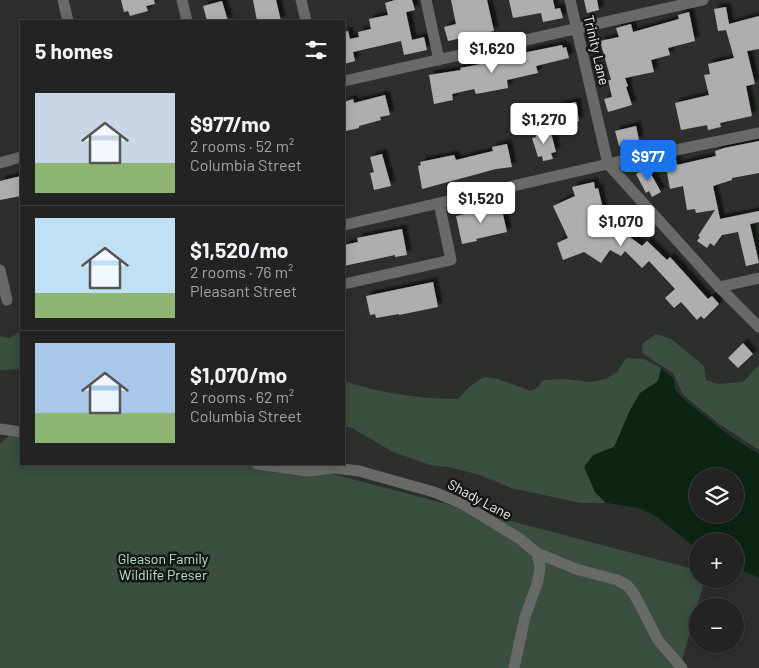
<!DOCTYPE html>
<html lang="en">
<head>
<meta charset="utf-8">
<style>
	body { margin:0; font-family:Barlow,sans-serif; background:#2a2b2a; color:#f1f3f6; height:100vh; display:flex; flex-direction:column; font-size:19px; white-space:nowrap }
	* { box-sizing:border-box; margin:0 }
	p { font-size:16px; color:#a2a4a5 }
	.icon { flex:none; width:28px; height:28px; fill:none; stroke:currentColor; stroke-width:2; stroke-linecap:round; stroke-linejoin:round }
	.map { position:relative; flex:1; overflow:hidden }
	.side { position:absolute; left:20px; top:20px; width:325px; height:445px; display:flex; flex-direction:column; background:#222322; border-radius:0px; box-shadow:0 2px 12px #0003,0 0 0 1px #3f4040 }
	.side>* { flex:none }
	.tools { position:absolute; left:689px; top:468px; display:grid; gap:10px }
	.tools a { display:grid; place-items:center; width:55px; height:55px; border-radius:50%; background:#222322; box-shadow:0 2px 12px #0003,0 0 0 1px #3f4040; font-size:25px }
	.price { position:absolute; translate:-50% -42px; padding:0 11px; border-radius:5px; background:#fff; color:#222; font-size:16px; line-height:32px; filter:drop-shadow(0 1px 2px #0008) }
	.price::after { content:''; position:absolute; left:50%; top:30px; width:15px; height:11px; margin-left:-8px; background:inherit; clip-path:polygon(0 0,100% 0,50% 100%) }
	.price.active { background:#1a73e8; color:#fff }
	ul { padding:0; list-style:none }
	li { display:flex; align-items:center; gap:15px; height:125px; padding:0 15px }
	li+li { border-top:1px solid #3f4040 }
	li span { display:grid; place-items:center; flex:none; width:140px; height:100px; border-radius:0px; color:#555 }
	li>.icon { margin-inline-start:auto }
	span .icon { width:60px; height:60px; fill:#fffc; stroke-width:1 }
	li b { font-size:21px }
	h2 { display:flex; justify-content:space-between; align-items:center; height:60px; padding:0 15px; font-size:21px }
	.map>svg:first-child { display:block }
</style>
</head>
<body>
<div class="map">
<svg width="759" height="668" viewBox="0 0 759 668">
	<defs>
		<filter id="shadow"><feDropShadow dx="4.5" dy="-4.5" stdDeviation="1" flood-color="#0009"/></filter>
	</defs>
	<rect width="100%" height="100%" fill="#2d2f2d"/>
	<path fill="#3a4f40" fill-rule="evenodd" d="M21 331V369L0 370V336L9 338Z
		M656 334 671 339 704 366 706 380 719 384 743 382 759 365V450L718 423 683 395 673 373 643 354 642 344Z
		M626 358 644 359 661 368 673 378 676 391 688 403 732 437 759 454V578L735 567V541H698L697 549 654 515 638 508 606 503H581L511 488 480 475 449 467 430 465 393 452 350 427H344V381C380 393 419 399 458 399L470 386 484 377 498 379 531 391 538 387 543 380 566 379 590 382 606 379 617 372ZM698 476H735V514H698Z
		M21 426V464H295L697 570 698 579H705L680 668H0V443Z"/>
	<path fill="#0c2414" fill-rule="evenodd" d="M661 368 673 378 676 391 688 403 732 437 759 454V578L735 567V541H698L697 549 654 515 638 508 606 503 595 492 584 467 593 455 614 447 630 410 640 393 658 381ZM698 476H735V514H698Z"/>
	<path fill="#acafad" filter="url(#shadow)" d="M121 0H154L155 4 146 6 148 11 130 16 128 11 124 12Z
		M253 0H276L281 21H257Z
		M395 0H412L415 10 406 12 412 40 424 37 427 50 404 55 401 41 353 52 355 61 344 64V32L348 31 350 39 359 37 358 32 371 29 369 19 388 15 385 3Z
		M451 0H487L494 31 448 41 444 27 456 24Z
		M509 0H553L555 9 560 8 563 18 543 22 541 13 513 18Z
		M584 0H597L599 10 587 13Z
		M222 1 228 21H207L203 6Z
		M726 7 729 24 759 16V49L747 51 755 84 746 86 752 116 720 123 721 127 708 130 707 125 681 130 675 103 709 95 704 75 710 74 708 64 734 58 726 30 718 31 714 9Z
		M689 12 695 41 668 48 670 55 651 60 654 72 625 78 628 86 626 87 632 105 608 112 604 99 612 97 608 80H611L600 41 619 37 616 28 631 24 633 32 679 19 678 15Z
		M562 45 563 48 566 47 569 58 536 66 538 73 507 80 508 88 476 94 474 89 452 94 453 100 434 104 429 75 461 70 460 68 502 60 513 57V55Z
		M385 95 390 115 380 117 381 120 359 126V128L346 131 344 124V102L353 99 354 103Z
		M576 102 579 121 562 126 557 106Z
		M636 126 639 140 619 146 615 131Z
		M544 128 546 134 551 133 556 152 551 153 553 159 543 161 542 156 538 157 532 138 536 137 535 131Z
		M759 141V173L732 178V180L713 186 720 219 759 211V222L750 224 759 263 746 266 738 232 722 235 714 246 710 243 707 248 697 241 700 237 698 236 715 210 696 213 695 209 687 210 683 186 670 189 665 162 676 160 677 165 716 156 715 151 724 148Z
		M507 144 512 167 496 169 422 189 418 166 421 165 420 162 454 155 456 160 493 151 492 147Z
		M382 154 391 186 374 190 370 173 374 172 370 157Z
		M647 167 661 192 652 197 649 191 646 193 636 174Z
		M21 176V196L0 200V181Z
		M594 182 595 189 598 188 605 217 604 218 642 246 647 241 667 260 670 257 708 299 712 296 719 304 704 319 701 316 697 320 681 302 674 308 665 298 675 289 649 261 642 268 625 251 621 256 610 250 601 263 584 252 563 260 557 243 568 238 553 206 575 196 572 187Z
		M501 206 507 232 476 239 477 241 462 244 456 216Z
		M402 229 407 255 395 257V255L344 266V245L358 242 357 238Z
		M433 282 438 307 399 315V314L376 318 375 314 370 315 366 296Z
		M743 343 753 354 738 368 728 358Z"/>
	<g fill="none" stroke-linecap="round" stroke-linejoin="round">
		<path stroke="#686a68" stroke-width="11" d="M63 0 68 21
			M182 0 187 21
			M301 0 306 21
			M426 0 439 60
			M570 0 608 164 719 287 759 327
			M344 81 703 0
			M0 163 21 157
			M344 225 608 164 759 133
			M0 270 7 300
			M344 284 451 260 439 203
			M719 287 759 278
			M0 429 21 432
			M257 464 308 471 334 468 359 471 434 492 463 504 520 539 537 553 540 566 538 581 525 617 514 668
			M537 553 576 569 617 580 627 585 634 594 658 640 682 668"/>
	</g>
	<g text-anchor="middle" dominant-baseline="central" stroke-width="5" stroke-linejoin="round" paint-order="stroke">
		<g font-size="14" fill="#ecedec" stroke="#161716">
			<text transform="translate(597 50) rotate(77)">Trinity Lane</text>
			<text transform="translate(480 499) rotate(28)">Shady Lane</text>
		</g>
		<g font-size="14" fill="#b3e5c0" stroke="#161716">
			<text x="163" y="558">Gleason Family<tspan x="163" dy="16">Wildlife Preser</tspan></text>
		</g>
	</g>
</svg>
<div class="tools">
<a><svg class="icon" aria-label="layers" viewBox="0 0 24 24"><path d="M12 4l9 5-9 5-9-5zM3 14l9 5 9-5"/></svg></a>
<a>+</a>
<a>−</a>
</div>
<b class="price" style="left:492px;top:74px">$1,620</b>
<b class="price" style="left:544px;top:145px">$1,270</b>
<b class="price active" style="left:648px;top:182px">$977</b>
<b class="price" style="left:481px;top:224px">$1,520</b>
<b class="price" style="left:621px;top:247px">$1,070</b>
<section class="side">
<h2>5 homes<svg class="icon" aria-label="filters" viewBox="0 0 24 24"><path d="M4 7h16M4 17h16"/><circle cx="9" cy="7" r="2"/><circle cx="15" cy="17" r="2"/></svg></h2>
<ul>
<li><span style="background:linear-gradient(#c9d6e8 70%,#8fb573 0)"><svg class="icon" aria-label="home" viewBox="0 0 24 24"><path d="M3 11l9-7 9 7M6 9v11h12V9"/></svg></span><div><b>$977/mo</b><p>2 rooms · 52 m²</p><p>Columbia Street</p></div></li>
<li><span style="background:linear-gradient(#bfe0f5 75%,#8fb573 0)"><svg class="icon" aria-label="home" viewBox="0 0 24 24"><path d="M3 11l9-7 9 7M6 9v11h12V9"/></svg></span><div><b>$1,520/mo</b><p>2 rooms · 76 m²</p><p>Pleasant Street</p></div></li>
<li><span style="background:linear-gradient(#a9c7e8 70%,#8fb573 0)"><svg class="icon" aria-label="home" viewBox="0 0 24 24"><path d="M3 11l9-7 9 7M6 9v11h12V9"/></svg></span><div><b>$1,070/mo</b><p>2 rooms · 62 m²</p><p>Columbia Street</p></div></li>
</ul>
</section>
</div>
</body>
</html>
